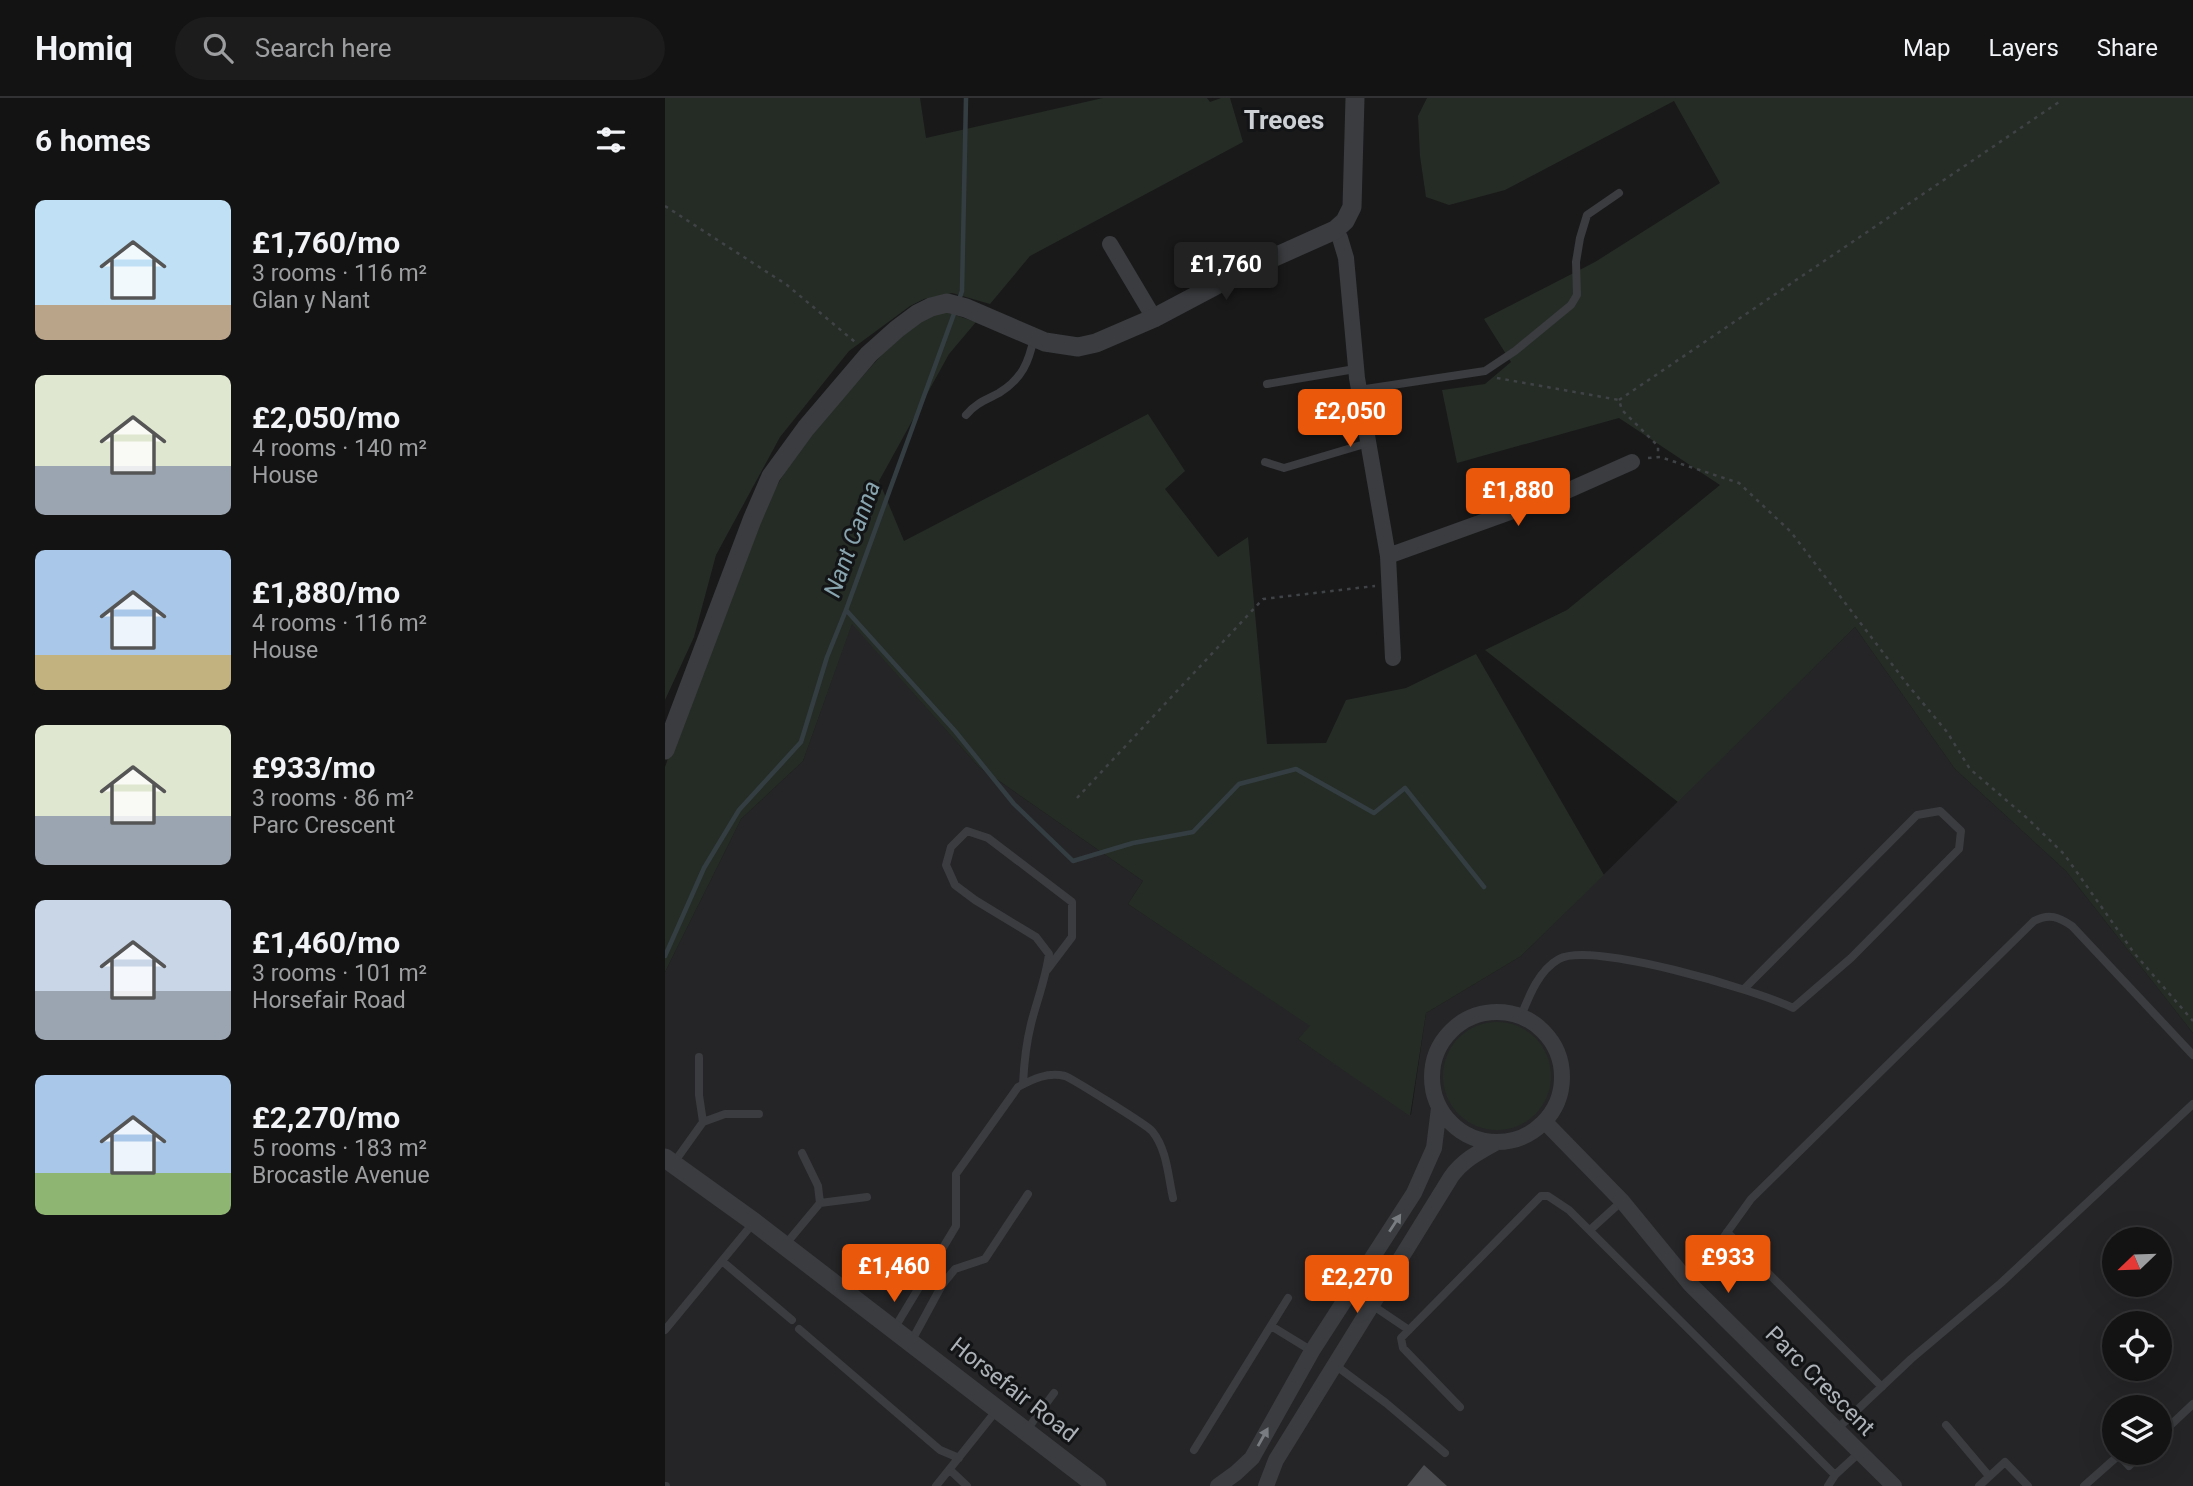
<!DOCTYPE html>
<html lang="en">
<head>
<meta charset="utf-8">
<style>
	body { margin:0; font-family:Roboto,sans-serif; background:#1c1c1d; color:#f1f3f6; height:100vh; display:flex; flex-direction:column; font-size:26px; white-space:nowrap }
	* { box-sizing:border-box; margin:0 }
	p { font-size:23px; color:#9d9ea0 }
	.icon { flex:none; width:38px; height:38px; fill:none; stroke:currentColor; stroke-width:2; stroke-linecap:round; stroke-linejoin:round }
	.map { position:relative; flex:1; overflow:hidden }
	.sheet { display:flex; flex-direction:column; background:#131314; width:665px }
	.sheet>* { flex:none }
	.needle { width:46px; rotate:247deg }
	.buttons { position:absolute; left:1437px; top:1129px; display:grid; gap:14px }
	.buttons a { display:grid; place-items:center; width:70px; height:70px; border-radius:50%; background:#131314; box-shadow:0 7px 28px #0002,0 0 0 2px #323234; font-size:35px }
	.price { position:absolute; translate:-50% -60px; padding:0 16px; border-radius:7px; background:#ea580c; color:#fff; font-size:23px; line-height:46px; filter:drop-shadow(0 2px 4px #0008) }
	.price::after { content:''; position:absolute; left:50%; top:42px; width:21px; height:16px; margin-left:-10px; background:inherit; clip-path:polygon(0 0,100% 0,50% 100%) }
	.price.current { background:#222; color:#fff }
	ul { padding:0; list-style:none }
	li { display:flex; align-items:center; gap:21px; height:175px; padding:0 35px }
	li span { display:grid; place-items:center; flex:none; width:196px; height:140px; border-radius:10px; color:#555 }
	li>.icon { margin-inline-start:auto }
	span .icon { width:84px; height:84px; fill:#fffc; stroke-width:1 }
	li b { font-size:30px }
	h2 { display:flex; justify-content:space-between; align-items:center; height:84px; padding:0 35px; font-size:30px }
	header { display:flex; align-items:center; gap:42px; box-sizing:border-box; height:98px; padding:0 35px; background:#131314; border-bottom:2px solid #323234 }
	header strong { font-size:33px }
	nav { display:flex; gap:38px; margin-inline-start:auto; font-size:24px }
	.search { width:490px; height:63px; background:#1c1c1d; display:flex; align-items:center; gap:18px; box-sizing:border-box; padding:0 24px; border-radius:38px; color:#9d9ea0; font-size:26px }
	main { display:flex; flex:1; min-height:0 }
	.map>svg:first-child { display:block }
</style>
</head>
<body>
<header>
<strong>Homiq</strong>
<div class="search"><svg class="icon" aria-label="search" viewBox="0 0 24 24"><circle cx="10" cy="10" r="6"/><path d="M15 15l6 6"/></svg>Search here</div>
<nav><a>Map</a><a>Layers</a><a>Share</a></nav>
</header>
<main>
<section class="sheet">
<h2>6 homes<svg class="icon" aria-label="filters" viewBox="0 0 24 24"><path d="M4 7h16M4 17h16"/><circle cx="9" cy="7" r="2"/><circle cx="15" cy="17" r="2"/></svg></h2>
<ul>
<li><span style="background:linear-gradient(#bfe0f5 75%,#b9a48a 0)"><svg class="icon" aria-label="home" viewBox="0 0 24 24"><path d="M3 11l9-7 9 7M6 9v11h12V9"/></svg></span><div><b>£1,760/mo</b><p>3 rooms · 116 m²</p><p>Glan y Nant</p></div></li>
<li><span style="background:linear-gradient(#dfe7d0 65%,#9aa5b1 0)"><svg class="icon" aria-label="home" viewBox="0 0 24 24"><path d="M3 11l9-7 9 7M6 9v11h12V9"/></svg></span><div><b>£2,050/mo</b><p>4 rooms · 140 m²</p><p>House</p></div></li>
<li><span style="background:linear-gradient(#a9c7e8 75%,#c2b280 0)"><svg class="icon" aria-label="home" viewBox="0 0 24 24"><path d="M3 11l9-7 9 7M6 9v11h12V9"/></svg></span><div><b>£1,880/mo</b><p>4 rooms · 116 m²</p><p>House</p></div></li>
<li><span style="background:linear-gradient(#dfe7d0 65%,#9aa5b1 0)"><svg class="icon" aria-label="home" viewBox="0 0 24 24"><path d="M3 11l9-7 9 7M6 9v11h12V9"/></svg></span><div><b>£933/mo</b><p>3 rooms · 86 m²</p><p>Parc Crescent</p></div></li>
<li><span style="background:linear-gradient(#c9d6e8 65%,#9aa5b1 0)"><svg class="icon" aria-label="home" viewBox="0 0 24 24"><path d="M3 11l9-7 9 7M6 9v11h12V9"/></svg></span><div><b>£1,460/mo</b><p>3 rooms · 101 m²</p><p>Horsefair Road</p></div></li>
<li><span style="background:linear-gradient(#a9c7e8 70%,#8fb573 0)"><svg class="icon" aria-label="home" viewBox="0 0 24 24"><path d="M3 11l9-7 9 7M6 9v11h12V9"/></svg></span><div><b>£2,270/mo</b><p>5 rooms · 183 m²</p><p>Brocastle Avenue</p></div></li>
</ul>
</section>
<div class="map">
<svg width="1528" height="1388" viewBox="0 0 1528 1388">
	<rect width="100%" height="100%" fill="#19191a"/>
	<path fill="#252527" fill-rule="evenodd" d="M187 525 314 669 478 783 463 806 646 928 633 941 746 1017 761 915 856 858 1190 529 1290 671 1401 773 1528 935V1388H0V874L76 721 138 663ZM1449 1141H1494V1186H1449ZM1449 1225H1494V1270H1449ZM1449 1309H1494V1354H1449Z"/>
	<path fill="#252c25" d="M0 0H255L261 40 438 0H542L545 4 556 0H565L578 44 365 158 325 206 287 195 259 201 245 208 184 253 115 339 51 457 29 539 0 602Z
		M762 0H1528V935L1401 773 1290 671 1190 529 1013 704 820 552 902 512 1055 387 954 320 792 365 777 292 820 286 846 264 819 221 930 164 1055 85 1009 3 840 92 784 107 761 99 755 58 753 18Z
		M281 214 311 224 284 256 214 383 239 443 483 316 520 373 500 391 553 459 583 439 602 646 661 645 681 602 741 590 811 556 939 777 856 858 761 915 745 1018 633 941 645 928 463 806 478 783 314 669 187 526 138 663 76 721 0 874V669L30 584 102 405 125 365 160 320 239 232 264 217Z
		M778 978a54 54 0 1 1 108 0a54 54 0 1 1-108 0Z"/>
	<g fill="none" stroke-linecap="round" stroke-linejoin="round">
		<path stroke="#343e42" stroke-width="4.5" d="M294 202 297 193 301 0
			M181 512 290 633 349 706 408 763 468 745 528 734 574 686 631 671 709 715 740 690 819 789
			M0 858 39 770 74 712 136 644 162 559 181 512 290 213"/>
	</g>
	<path fill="#4b4c4f" d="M759 1367 782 1388H742Z"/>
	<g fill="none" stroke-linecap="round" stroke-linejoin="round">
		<path stroke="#404346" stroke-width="2.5" stroke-dasharray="3.5 5" stroke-linecap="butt" d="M0 108 122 187 190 244
			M832 280 954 302 957 312 993 348V359
			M954 302 1394 4 1393 0
			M983 360 995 359 1074 385 1126 434 1242 586 1282 634 1305 671 1362 720 1399 756 1469 855 1528 923
			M412 700 598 501 710 488"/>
		<path stroke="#3a3c3f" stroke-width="8" d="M602 286 690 271
			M694 292 820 273 850 253 906 207 912 197 911 164 915 140 922 117 954 95
			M301 317C311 305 321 302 334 295 357 281 364 264 369 239
			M600 364 619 370 703 345
			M856 918C864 898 874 872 894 861 926 843 1092 892 1128 910L1186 860 1294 751 1296 733 1275 713 1252 717 1079 891
			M34 959V997L38 1024
			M358 986C359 966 361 946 366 926 372 902 381 880 384 856L371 839 310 802 290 787 281 767 286 749 302 733 323 740 407 804V839L382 872
			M137 1055 153 1088 155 1105
			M8 1066 38 1024 60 1016H94
			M925 1132 957 1103
			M1062 1134 1217 1289
			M120 1147 155 1105 202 1099
			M57 1163 127 1222
			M1025 1186 1086 1101 1369 823C1384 815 1394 819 1407 828L1528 957
			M707 1207 744 1232
			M606 1228 647 1253
			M134 1231 275 1352 294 1360
			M229 1231 291 1128V1076L353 989C368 981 382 974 400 978 406 980 482 1027 487 1033 502 1051 503 1078 508 1100
			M0 1232 89 1124
			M246 1244 277 1187 290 1171 320 1161 363 1096
			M670 1267 721 1305 780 1355
			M795 1309 738 1250 736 1240 876 1098H883L904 1112 1170 1377
			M1281 1327 1324 1378
			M1172 1331 1246 1261 1336 1185 1528 1006
			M361 1333 389 1295
			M1494 1338 1528 1306
			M529 1352 623 1200
			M285 1372 302 1388
			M0 1388H1
			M271 1388 331 1313
			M1163 1388 1170 1377 1195 1354
			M1314 1388 1340 1364 1363 1388
			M1419 1388 1454 1357 1464 1368 1478 1354"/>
		<path stroke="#3a3c3f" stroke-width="16" d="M670 132 675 140 681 160 692 280 723 458 728 560
			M445 146 489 220
			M723 458 895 396 967 364
			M767 979a65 65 0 1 1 130 0a65 65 0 1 1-130 0Z
			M880 1024 957 1103 1025 1186 1229 1388
			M553 1388 571 1375 587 1360 647 1253 749 1095 769 1050 774 1010
			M601 1388 611 1362 786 1079C798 1062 814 1054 832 1044"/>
		<path stroke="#3a3c3f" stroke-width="19" d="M0 652 87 422 106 378 141 330 204 256 232 231 252 216 266 209 282 205 301 210 380 244 413 249 431 245 489 220 574 175 670 132 680 123 687 109 690 0
			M0 1060 89 1124 432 1388"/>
	</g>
	<defs><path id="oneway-solid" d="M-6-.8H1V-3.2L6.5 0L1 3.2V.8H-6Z" transform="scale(1.75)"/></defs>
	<g fill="#797d82">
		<use href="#oneway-solid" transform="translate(730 1125) rotate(-57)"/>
		<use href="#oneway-solid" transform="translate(598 1339) rotate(-61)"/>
	</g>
	<g text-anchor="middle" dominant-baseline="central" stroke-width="6" stroke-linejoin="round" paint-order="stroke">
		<g font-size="23" fill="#acb2b8" stroke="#131415">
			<text transform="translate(1155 1283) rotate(45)">Parc Crescent</text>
			<text transform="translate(349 1292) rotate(38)">Horsefair Road</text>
		</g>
		<g font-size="24" font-style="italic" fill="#88a4af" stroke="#131415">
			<text transform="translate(187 441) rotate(-70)">Nant Canna</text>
		</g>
		<g font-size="26" font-weight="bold" fill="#cdd1d5" stroke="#131415">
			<text x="619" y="22">Treoes</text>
		</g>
	</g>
</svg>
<div class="buttons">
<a><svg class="needle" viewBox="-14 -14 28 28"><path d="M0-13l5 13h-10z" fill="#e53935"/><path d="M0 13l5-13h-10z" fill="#9d9ea0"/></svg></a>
<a><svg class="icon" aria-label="locate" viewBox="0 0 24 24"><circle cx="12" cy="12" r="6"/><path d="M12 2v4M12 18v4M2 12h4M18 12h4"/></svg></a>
<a><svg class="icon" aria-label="layers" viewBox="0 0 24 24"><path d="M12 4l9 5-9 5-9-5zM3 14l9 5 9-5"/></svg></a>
</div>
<b class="price current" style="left:561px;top:204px">£1,760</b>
<b class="price" style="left:685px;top:351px">£2,050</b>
<b class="price" style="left:853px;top:430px">£1,880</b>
<b class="price" style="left:1063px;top:1197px">£933</b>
<b class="price" style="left:229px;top:1206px">£1,460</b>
<b class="price" style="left:692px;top:1217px">£2,270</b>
</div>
</main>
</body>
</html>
